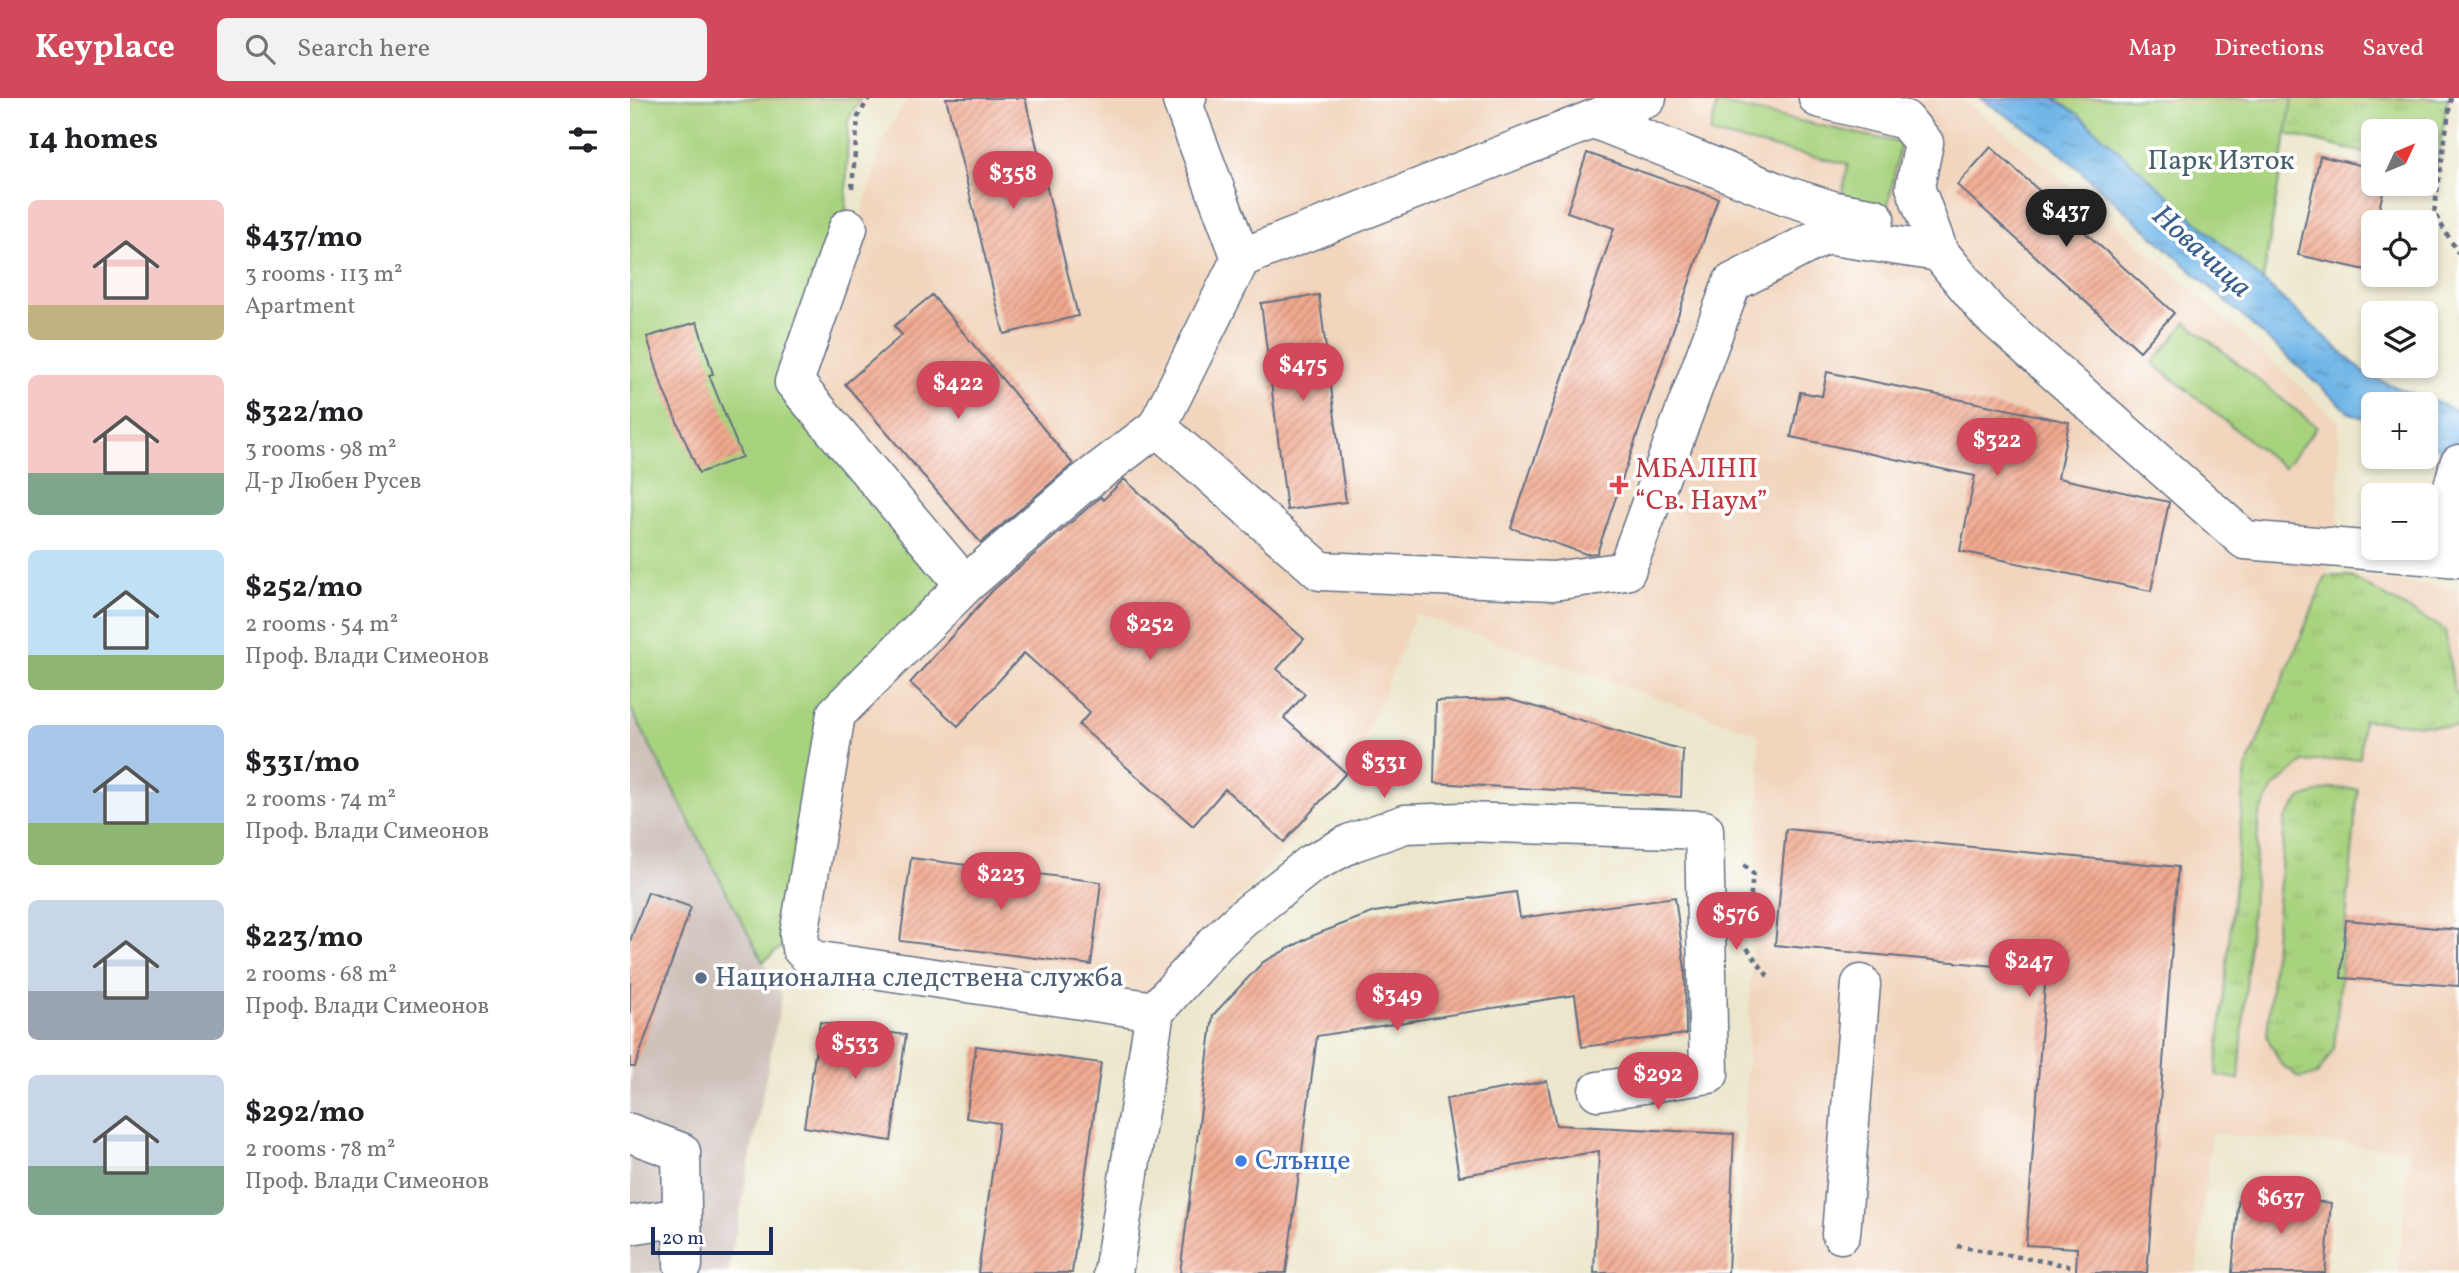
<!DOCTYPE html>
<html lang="en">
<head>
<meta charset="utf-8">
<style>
	body { margin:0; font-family:Vollkorn,serif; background:#f2f2f2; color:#202124; height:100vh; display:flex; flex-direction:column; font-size:26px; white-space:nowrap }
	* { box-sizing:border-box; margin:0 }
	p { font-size:23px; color:#757577 }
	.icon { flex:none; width:38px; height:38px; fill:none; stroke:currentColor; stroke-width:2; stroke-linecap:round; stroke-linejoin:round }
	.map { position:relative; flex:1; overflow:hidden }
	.details { display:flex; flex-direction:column; background:#fff; width:630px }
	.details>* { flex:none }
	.needle { width:46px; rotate:46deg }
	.controls { position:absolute; left:1731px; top:21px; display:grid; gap:14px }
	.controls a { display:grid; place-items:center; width:77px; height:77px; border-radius:10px; background:#fff; box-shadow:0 4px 10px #0003; font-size:35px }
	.scale { position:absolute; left:21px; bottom:18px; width:122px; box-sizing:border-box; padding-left:7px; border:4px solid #1b2f5e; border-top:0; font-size:19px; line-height:24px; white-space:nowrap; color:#1b2f5e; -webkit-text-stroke:5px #fff; paint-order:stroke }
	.price { position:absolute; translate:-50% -60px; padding:0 16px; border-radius:24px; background:#d1495b; color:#fff; font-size:23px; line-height:46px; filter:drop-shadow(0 2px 4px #0008) }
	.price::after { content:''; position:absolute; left:50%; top:42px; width:21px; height:16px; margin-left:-10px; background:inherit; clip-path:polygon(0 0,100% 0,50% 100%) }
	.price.current { background:#222; color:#fff }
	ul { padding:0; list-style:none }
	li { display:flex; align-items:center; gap:21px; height:175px; padding:0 28px }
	li span { display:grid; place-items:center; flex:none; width:196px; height:140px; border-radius:10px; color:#555 }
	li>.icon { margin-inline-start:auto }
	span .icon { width:84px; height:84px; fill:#fffc; stroke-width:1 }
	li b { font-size:30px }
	h2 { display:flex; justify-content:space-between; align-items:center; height:84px; padding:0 28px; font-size:30px }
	header { display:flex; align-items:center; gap:42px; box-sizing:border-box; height:98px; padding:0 35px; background:#d1495b; color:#fff }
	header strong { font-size:33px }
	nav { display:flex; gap:38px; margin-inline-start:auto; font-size:24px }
	.search { width:490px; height:63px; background:#f2f2f2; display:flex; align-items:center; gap:18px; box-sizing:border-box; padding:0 24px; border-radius:10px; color:#757577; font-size:26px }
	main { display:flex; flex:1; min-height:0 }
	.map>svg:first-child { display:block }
</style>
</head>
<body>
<header>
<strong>Keyplace</strong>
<div class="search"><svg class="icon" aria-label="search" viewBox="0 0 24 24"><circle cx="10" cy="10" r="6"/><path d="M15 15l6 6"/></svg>Search here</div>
<nav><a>Map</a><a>Directions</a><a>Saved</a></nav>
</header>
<main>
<section class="details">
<h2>14 homes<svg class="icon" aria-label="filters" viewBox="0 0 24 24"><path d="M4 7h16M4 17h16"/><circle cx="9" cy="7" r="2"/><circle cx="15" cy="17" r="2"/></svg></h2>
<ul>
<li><span style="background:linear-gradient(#f6c9c9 75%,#c2b280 0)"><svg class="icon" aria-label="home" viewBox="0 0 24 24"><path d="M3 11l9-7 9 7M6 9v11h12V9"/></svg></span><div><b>$437/mo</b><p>3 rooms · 113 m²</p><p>Apartment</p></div></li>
<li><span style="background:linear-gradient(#f6c9c9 70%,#7fa58c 0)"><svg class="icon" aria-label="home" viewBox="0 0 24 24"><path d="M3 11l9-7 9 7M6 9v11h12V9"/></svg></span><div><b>$322/mo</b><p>3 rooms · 98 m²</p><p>Д-р Любен Русев</p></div></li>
<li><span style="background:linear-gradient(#bfe0f5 75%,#8fb573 0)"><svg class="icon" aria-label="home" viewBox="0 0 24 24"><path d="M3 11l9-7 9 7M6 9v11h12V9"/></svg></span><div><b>$252/mo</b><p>2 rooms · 54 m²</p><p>Проф. Влади Симеонов</p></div></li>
<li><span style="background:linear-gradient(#a9c7e8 70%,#8fb573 0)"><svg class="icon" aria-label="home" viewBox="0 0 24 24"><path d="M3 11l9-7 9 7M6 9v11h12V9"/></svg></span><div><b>$331/mo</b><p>2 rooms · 74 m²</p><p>Проф. Влади Симеонов</p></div></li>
<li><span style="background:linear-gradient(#c9d6e8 65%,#9aa5b1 0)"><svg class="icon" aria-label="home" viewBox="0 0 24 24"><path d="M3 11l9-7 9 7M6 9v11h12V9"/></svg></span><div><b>$223/mo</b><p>2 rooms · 68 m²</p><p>Проф. Влади Симеонов</p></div></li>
<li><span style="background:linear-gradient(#c9d6e8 65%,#7fa58c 0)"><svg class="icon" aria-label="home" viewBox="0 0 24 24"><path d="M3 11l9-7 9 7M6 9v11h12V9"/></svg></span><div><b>$292/mo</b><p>2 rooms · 78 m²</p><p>Проф. Влади Симеонов</p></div></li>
</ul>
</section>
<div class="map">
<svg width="1829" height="1175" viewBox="0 0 1829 1175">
	<defs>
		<pattern id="grass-tufts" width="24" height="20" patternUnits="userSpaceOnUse" patternTransform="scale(1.75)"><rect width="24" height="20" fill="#a8d37e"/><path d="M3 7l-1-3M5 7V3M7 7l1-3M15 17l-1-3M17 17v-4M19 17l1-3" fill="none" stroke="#90b56f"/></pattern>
		<pattern id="water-ripples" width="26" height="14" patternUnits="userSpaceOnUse" patternTransform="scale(1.75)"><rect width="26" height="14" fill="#70b6e7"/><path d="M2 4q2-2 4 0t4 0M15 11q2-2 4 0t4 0" fill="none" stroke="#5b94be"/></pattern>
		<pattern id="building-hatch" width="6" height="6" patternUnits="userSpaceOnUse" patternTransform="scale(1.75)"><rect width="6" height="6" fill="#f1a98f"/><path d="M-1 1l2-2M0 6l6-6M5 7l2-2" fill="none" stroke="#c28a78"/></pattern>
	</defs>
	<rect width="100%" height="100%" fill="#fff"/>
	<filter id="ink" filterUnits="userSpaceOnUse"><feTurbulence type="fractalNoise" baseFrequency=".0143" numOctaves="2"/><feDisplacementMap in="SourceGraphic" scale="14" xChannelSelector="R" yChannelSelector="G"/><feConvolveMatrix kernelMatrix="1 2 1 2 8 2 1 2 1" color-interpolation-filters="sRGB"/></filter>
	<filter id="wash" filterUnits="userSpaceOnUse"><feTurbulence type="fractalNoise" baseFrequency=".00686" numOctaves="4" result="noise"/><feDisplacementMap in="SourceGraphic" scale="28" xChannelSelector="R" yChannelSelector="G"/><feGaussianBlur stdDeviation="1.57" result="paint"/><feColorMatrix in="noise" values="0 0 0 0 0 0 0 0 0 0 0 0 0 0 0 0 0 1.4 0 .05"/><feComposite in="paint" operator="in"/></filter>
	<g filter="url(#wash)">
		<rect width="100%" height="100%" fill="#ece7cc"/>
		<path fill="#f1d5bd" d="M278 0H1329L1349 13 1526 160 1709 323V451L1697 478H1719L1829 491V1175H1768L1779 1052 1581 1036 1566 1175H1107L1130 681 1128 636 786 516 717 683 521 895 181 850 172 280 229 124 252 45Z"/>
		<path fill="#cec1ba" d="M0 609 133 864 152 896 98 1175H0Z"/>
		<path fill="url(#grass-tufts)" stroke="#62816e" stroke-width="2" d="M1662 0H1818L1806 73 1796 70V33H1743V57L1656 36Z
			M1696 478H1719L1815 532 1824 592 1829 598V630L1733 622 1730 660 1673 664 1643 690 1629 717 1609 981 1586 977 1616 671Z
			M1701 690 1728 691 1704 951 1687 977 1669 980 1651 966 1637 939 1655 721 1671 700Z"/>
		<path fill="#a8d37e" stroke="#62816e" stroke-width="2" d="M0 0H231L218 22 216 116 153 285 318 482 200 600 165 838 133 864 0 609Z
			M1424 0H1662L1633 183 1448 16Z
			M1087 5 1271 45 1255 121 1209 111 1218 66 1080 36Z
			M1556 224 1687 329 1654 370 1523 265Z"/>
		<path fill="url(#water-ripples)" stroke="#4672a2" stroke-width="2" d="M1350 0H1424L1448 16 1738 278 1829 313V358L1796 345V306H1743V324L1720 315 1423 48Z"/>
		<g id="blocks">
			<path fill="url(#building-hatch)" d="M316 0H395L448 218 374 236Z
				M1361 49 1544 215 1510 253 1327 87Z
				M957 55 1088 100 967 455 956 456 881 430 984 130 937 114Z
				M1690 58 1743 70V86H1755L1746 124H1743V139L1736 172 1668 157Z
				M302 197 443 366 351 445 215 286 272 237 264 228Z
				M689 197 716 404 657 412 631 205Z
				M67 224 83 276 79 277 112 359 69 375 33 291 17 239Z
				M1197 274 1439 324 1428 380 1539 404 1521 493 1330 453 1345 378 1161 339 1170 294 1192 298Z
				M494 381 674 541 647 571 675 596 654 620 716 675 654 744 595 691 563 728 449 627 460 614 394 555 328 628 280 585 363 492 461 407 471 399 473 402Z
				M878 601 1053 652 1051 699 804 685 806 603Z
				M1156 731 1548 769 1517 1175H1446L1447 1150 1396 1147 1416 873 1145 847Z
				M281 760 471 784 461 867 270 843Z
				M18 794 61 809 5 969H0V843Z
				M886 794 890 820 1045 799 1055 871 1056 936 952 949 945 897 687 938 656 1175H550L583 917 633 864 682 838 744 814Z
				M1716 822 1829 832V888L1711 880Z
				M190 924 276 937 261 1043 174 1029Z
				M346 948 471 965 442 1175H348L369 1025 336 1020Z
				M917 983 926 1027 1104 1036 1098 1175H964L969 1053 829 1078 816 1001Z
				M1609 1097 1701 1105 1695 1175H1602Z"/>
		</g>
	</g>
	<g filter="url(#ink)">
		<use href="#blocks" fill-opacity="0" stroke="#646f84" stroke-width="2"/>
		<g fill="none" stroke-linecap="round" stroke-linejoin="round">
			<defs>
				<path id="minor" d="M557 0 552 3 611 160 1017 0
					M1188 0 1275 22 1294 45 1285 89 1309 154 1359 215 1615 442 1829 460
					M964 21 1157 98 1205 113 1245 120
					M218 130 164 284 335 487
					M527 329 611 160
					M1805 457 1829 366
					M525 913 183 862 171 850 169 837 206 616 335 487 447 390 527 329 690 473 923 483 996 473 1102 185 1195 137 1309 154
					M0 1035 51 1054 53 1167
					M0 1127 52 1119
					M1211 1136 1231 886
					M483 1175 525 913 586 845 613 820 681 766 721 745 775 726 834 724 1074 732 1079 976 968 993"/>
			</defs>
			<use href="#minor" stroke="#646f84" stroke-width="41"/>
			<path stroke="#646f84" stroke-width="4.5" stroke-dasharray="5 5" stroke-linecap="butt" d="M1821 0 1804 115 1829 156
				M222 90 228 19 239 0
				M1114 767 1123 775 1119 814
				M1117 850 1140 881
				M1327 1148 1446 1169"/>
			<use href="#minor" stroke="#fff" stroke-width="38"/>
		</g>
	</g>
	<path fill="#e0444e" stroke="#fff" stroke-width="2.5" d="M985.5 376.5h7v7h7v7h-7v7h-7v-7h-7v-7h7z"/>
	<circle fill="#5c6f8a" stroke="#fff" stroke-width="2.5" cx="71" cy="880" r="7"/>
	<circle fill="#3f7fe0" stroke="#fff" stroke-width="2.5" cx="611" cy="1063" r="7"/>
	<g text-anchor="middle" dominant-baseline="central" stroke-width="7" stroke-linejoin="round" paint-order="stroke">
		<g font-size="28" fill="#456068" stroke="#fff">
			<text x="1591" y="63">Парк Изток</text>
		</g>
		<g font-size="28" fill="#be3a42" stroke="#fff" text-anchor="start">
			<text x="1005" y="371">MБАЛНП<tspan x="1005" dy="32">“Св. Наум”</tspan></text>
		</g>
		<g font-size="28" fill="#4e5e75" stroke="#fff" text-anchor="start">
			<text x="85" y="880">Национална следствена служба</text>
		</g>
		<g font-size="28" fill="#366cbe" stroke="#fff" text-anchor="start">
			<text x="625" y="1063">Слънце</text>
		</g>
		<g font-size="30" font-style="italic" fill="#395e8e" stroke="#fff">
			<text transform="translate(1571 154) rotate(42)">Новачица</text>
		</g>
	</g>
</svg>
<div class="controls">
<a><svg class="needle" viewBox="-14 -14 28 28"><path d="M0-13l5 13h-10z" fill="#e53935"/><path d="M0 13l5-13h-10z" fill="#757577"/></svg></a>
<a><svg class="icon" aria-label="locate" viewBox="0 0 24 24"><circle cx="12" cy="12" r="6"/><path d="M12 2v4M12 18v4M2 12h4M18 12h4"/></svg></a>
<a><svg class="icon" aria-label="layers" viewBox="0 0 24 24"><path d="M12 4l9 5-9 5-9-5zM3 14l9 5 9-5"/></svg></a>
<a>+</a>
<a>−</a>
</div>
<div class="scale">20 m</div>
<b class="price" style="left:383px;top:113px">$358</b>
<b class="price current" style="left:1436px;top:151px">$437</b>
<b class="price" style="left:673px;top:305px">$475</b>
<b class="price" style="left:328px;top:323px">$422</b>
<b class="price" style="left:1367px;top:380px">$322</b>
<b class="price" style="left:520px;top:564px">$252</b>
<b class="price" style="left:754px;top:702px">$331</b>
<b class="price" style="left:371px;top:814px">$223</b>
<b class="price" style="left:1106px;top:854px">$576</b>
<b class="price" style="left:1399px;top:901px">$247</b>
<b class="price" style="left:767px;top:935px">$349</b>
<b class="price" style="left:225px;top:983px">$533</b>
<b class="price" style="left:1028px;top:1014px">$292</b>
<b class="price" style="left:1651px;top:1138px">$637</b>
</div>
</main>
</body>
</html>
